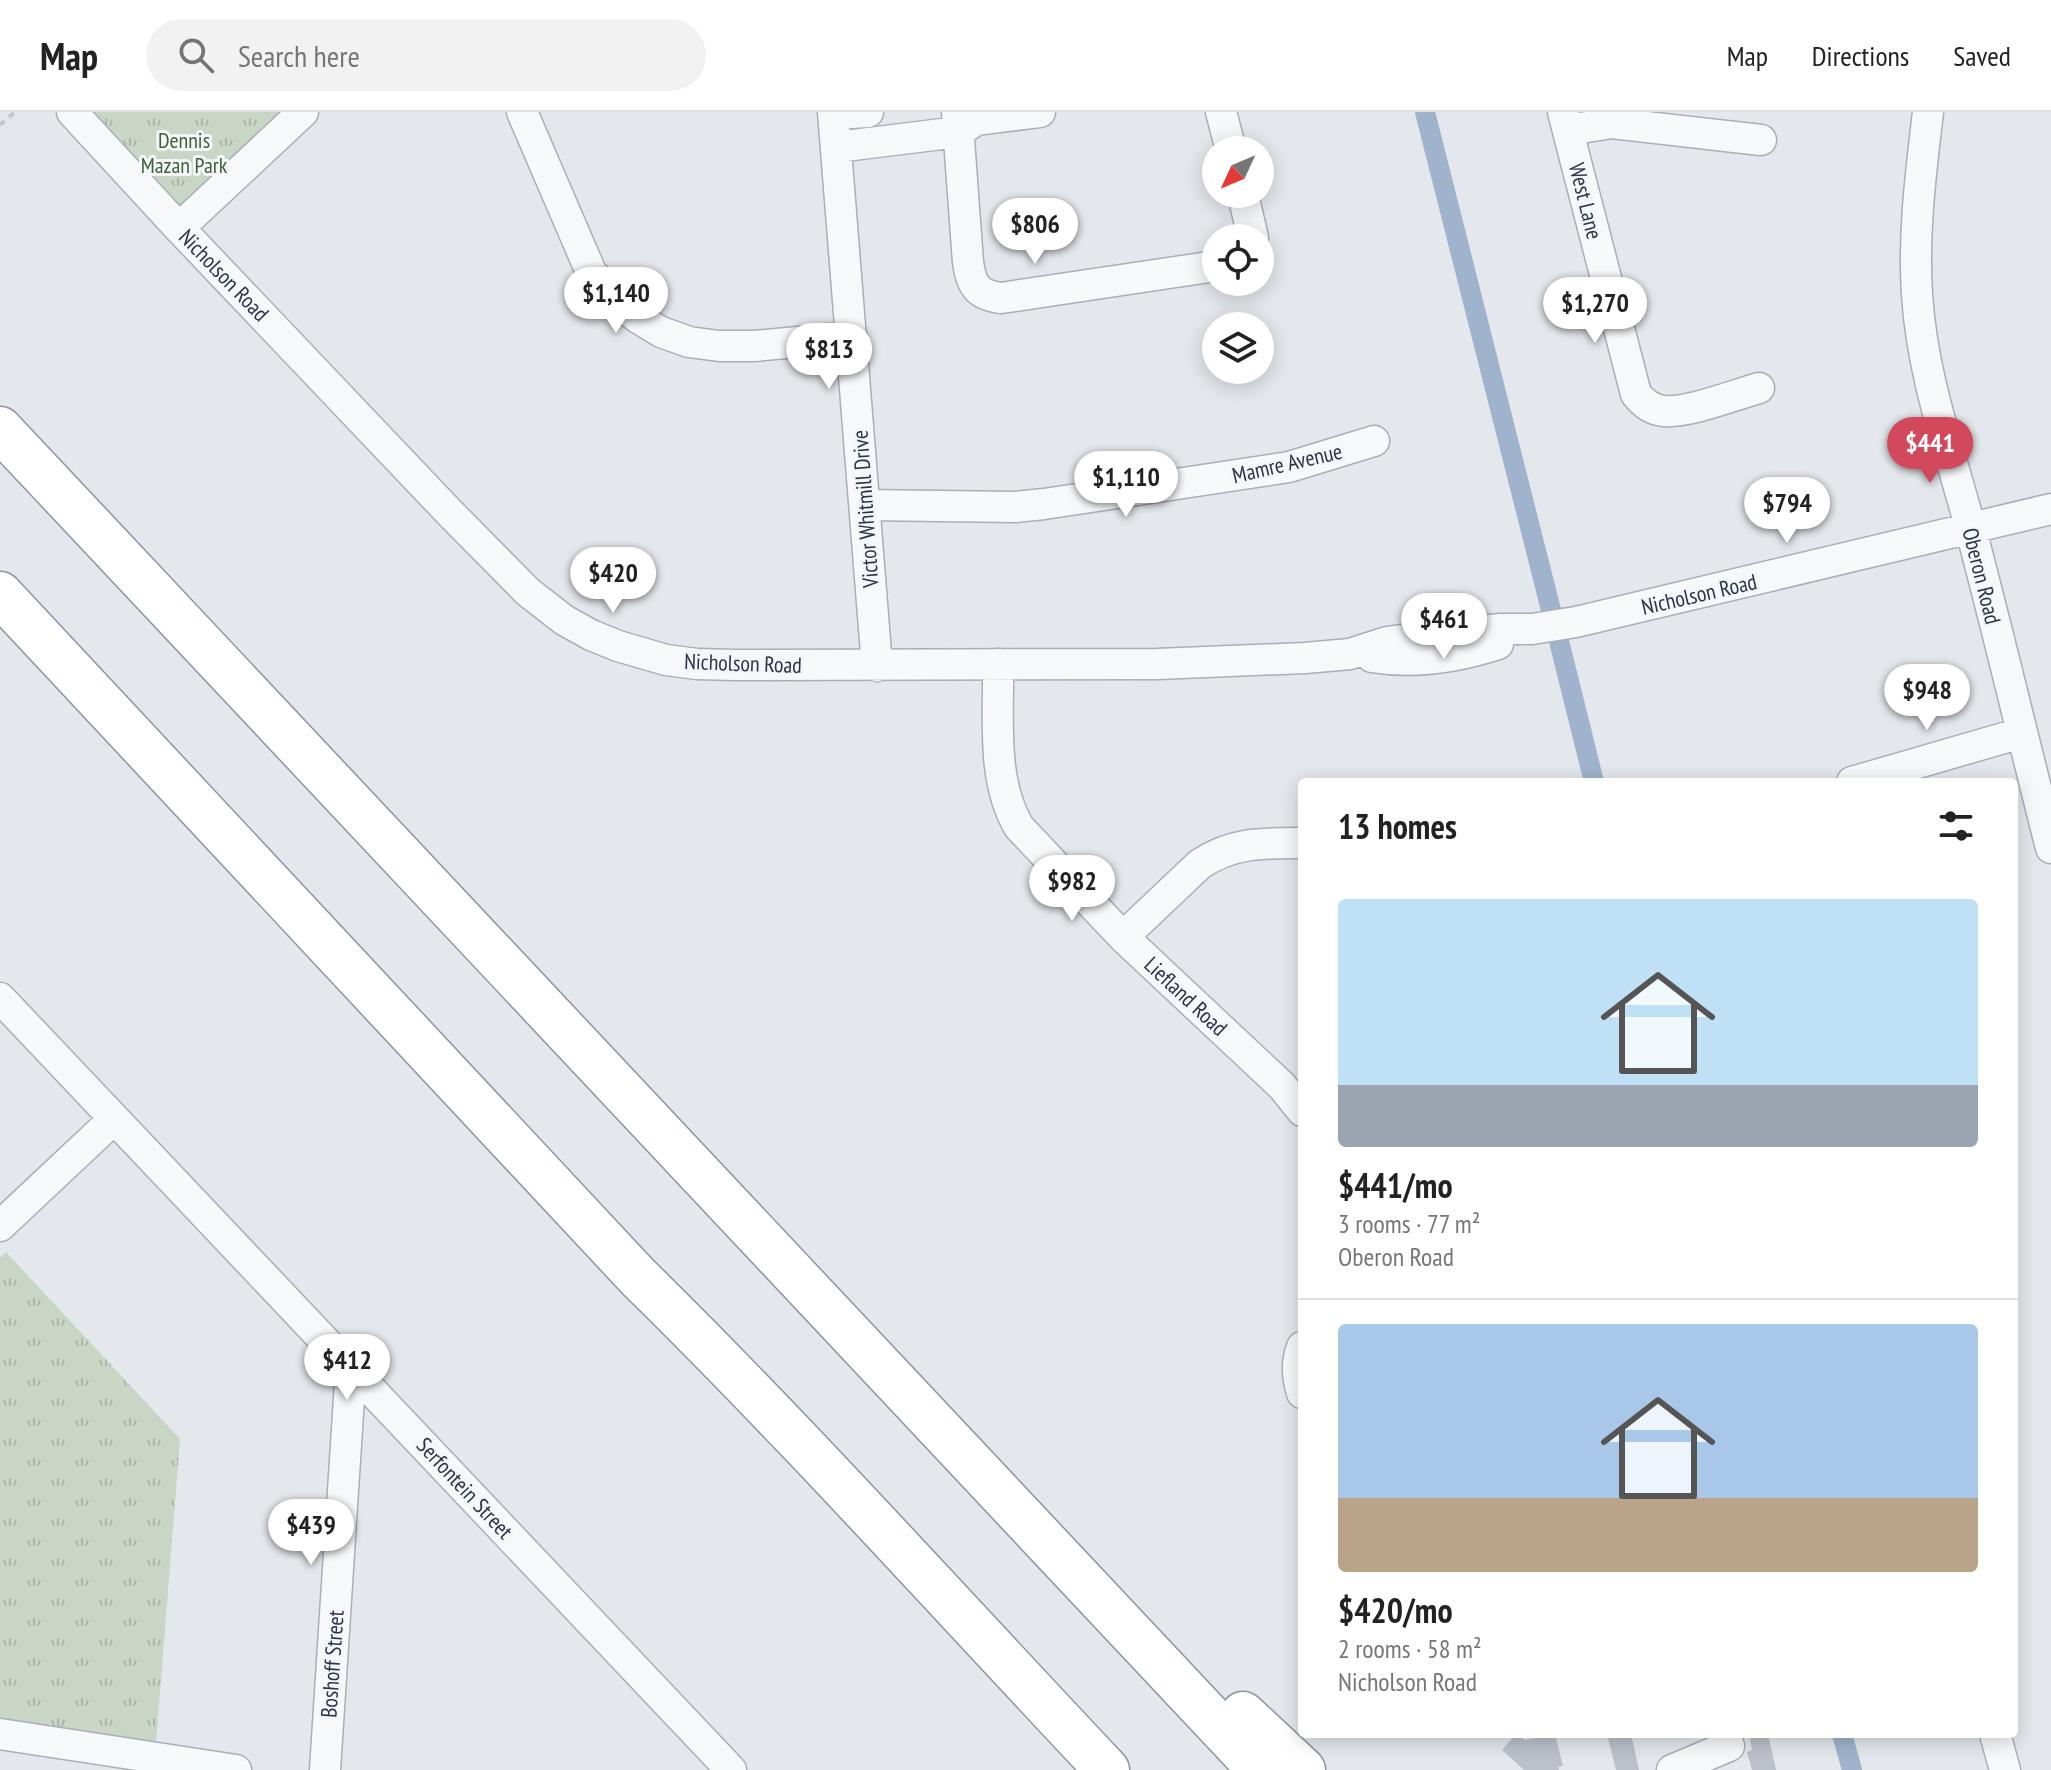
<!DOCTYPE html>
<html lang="en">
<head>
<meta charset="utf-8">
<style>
	body { margin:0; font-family:"PT Sans Narrow",sans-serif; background:#f2f2f2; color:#222; height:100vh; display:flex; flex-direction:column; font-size:30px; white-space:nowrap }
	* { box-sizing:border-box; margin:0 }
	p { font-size:26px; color:#767676 }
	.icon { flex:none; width:44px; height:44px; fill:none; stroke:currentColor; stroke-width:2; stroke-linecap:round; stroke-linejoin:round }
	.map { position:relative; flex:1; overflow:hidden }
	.drawer { position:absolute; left:1298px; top:666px; width:720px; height:960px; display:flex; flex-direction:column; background:#fff; border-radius:8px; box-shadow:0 4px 20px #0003 }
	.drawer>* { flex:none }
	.needle { width:52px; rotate:226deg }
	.tools { position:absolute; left:1202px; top:24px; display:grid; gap:16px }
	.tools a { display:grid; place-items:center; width:72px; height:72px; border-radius:50%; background:#fff; box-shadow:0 4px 20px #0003; font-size:40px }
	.price { position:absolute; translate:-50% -68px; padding:0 18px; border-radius:28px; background:#fff; color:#222; font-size:26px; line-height:52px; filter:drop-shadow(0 2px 4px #0008) }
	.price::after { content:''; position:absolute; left:50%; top:48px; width:24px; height:18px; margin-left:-12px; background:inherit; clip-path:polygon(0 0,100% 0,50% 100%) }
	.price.on { background:#d1495b; color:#fff }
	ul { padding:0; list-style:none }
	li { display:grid; align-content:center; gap:16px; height:424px; padding:0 40px }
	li+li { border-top:2px solid #e0e0e0 }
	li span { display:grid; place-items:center; height:248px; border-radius:8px; color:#555 }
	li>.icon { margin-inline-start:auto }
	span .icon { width:144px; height:144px; fill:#fffc; stroke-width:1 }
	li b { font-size:34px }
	h2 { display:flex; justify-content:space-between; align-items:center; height:96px; padding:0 40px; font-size:34px }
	header { display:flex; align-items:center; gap:48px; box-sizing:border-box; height:112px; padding:0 40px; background:#fff; border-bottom:2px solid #e0e0e0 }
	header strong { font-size:38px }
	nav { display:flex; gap:44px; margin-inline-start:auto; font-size:28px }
	.search { width:560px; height:72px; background:#f2f2f2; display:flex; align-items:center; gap:20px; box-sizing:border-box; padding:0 28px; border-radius:44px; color:#767676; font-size:30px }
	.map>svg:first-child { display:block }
</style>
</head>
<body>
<header>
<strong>Map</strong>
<div class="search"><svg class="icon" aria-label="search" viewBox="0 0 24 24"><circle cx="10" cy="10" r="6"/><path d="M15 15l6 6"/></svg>Search here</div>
<nav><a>Map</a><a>Directions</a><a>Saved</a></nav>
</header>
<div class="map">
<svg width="2051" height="1658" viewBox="0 0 2051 1658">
	<defs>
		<pattern id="park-tufts" width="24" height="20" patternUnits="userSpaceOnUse" patternTransform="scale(2)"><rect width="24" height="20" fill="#c9d6c5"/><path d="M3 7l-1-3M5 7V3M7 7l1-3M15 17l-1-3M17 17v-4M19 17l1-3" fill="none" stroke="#adb8ab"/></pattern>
	</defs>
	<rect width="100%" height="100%" fill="#e4e7ec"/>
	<path fill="url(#park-tufts)" d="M83 0H292L182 96Z
		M6 1140 180 1327 156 1631 0 1606V1146Z"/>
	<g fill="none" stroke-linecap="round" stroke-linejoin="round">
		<path stroke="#9fb4cc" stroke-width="20" d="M1425 0 1551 498
			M1559 529 1594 670
			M1842 1622 1852 1658"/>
	</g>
	<path fill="#bbc0ca" d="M1516 1622 1525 1628 1555 1622 1563 1654 1558 1655 1559 1658H1524L1502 1638Z
		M1607 1622H1631L1639 1658H1616Z
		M1749 1622H1768L1776 1658H1752L1747 1640 1752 1638Z"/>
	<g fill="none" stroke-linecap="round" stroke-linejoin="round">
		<defs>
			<path id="minor" d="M72 0 179 116 450 401 528 480 564 508 591 523 618 534 666 548 697 552 735 553 1157 552 1305 546 1350 542 1387 530 1444 522 1501 517H1532L1576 510 2051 397
				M522 0 591 160 615 188 638 206 661 220 689 230 719 234H754L852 225
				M833 0 877 554
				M957 0 968 150C971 173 977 183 1001 186L1216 154
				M1221 0 1231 38
				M1563 0 1636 282C1643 291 1652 298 1664 299 1689 301 1734 283 1759 276
				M1928 0C1921 60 1913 121 1917 182 1922 264 1950 339 1971 418 1999 524 2024 630 2051 736
				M833 2 868 0
				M1568 18 1612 11 1761 28
				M837 35 958 20 976 8 1040 0
				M1243 82 1253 126
				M179 116 303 0
				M865 393 1015 395 1044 392 1289 355 1374 329
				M1372 545C1413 552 1458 545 1498 532
				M998 552C999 605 991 668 1019 715L1123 825 1282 974 1302 999
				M1852 670 2021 621
				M1123 825 1200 752C1233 730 1264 731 1302 731
				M0 886 731 1658
				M0 1114 114 1007
				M1302 1235C1296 1251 1297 1264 1302 1281
				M0 1622 236 1658
				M1995 1622 2005 1658
				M325 1658 351 1255
				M1672 1658 1729 1634"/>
			<path id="highway" d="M0 317 1260 1658
				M0 482 638 1165C800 1324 951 1493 1107 1658
				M1243 1602 1303 1658"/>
		</defs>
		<use href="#minor" stroke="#a9aeb7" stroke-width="33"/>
		<use href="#highway" stroke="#8b94a3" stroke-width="47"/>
		<path stroke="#c2c5cb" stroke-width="4" stroke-dasharray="6 6" stroke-linecap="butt" d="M0 13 15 0"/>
		<use href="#minor" stroke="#f7f8fa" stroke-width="30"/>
		<use href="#highway" stroke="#fff" stroke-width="44"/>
	</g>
	<g text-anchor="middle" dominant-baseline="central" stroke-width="6" stroke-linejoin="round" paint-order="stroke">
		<g font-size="22" fill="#3f6138" stroke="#f4f6f9">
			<text x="184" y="28">Dennis<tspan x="184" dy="25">Mazan Park</tspan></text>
		</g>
		<g font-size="22" fill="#2b3445" stroke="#f4f6f9">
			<text transform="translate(1586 89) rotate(76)">West Lane</text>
			<text transform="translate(224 163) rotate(46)">Nicholson Road</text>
			<text transform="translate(1287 351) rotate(-13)">Mamre Avenue</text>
			<text transform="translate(865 397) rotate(-94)">Victor Whitmill Drive</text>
			<text transform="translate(1982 464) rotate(76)">Oberon Road</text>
			<text transform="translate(1699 482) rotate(-13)">Nicholson Road</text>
			<text transform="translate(743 551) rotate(2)">Nicholson Road</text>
			<text transform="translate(1186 884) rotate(43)">Liefland Road</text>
			<text transform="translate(465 1376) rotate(47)">Serfontein Street</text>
			<text transform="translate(332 1552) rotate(-86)">Boshoff Street</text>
		</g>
	</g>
</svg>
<div class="tools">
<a><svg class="needle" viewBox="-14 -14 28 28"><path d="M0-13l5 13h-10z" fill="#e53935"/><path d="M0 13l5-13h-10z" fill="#767676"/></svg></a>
<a><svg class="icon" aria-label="locate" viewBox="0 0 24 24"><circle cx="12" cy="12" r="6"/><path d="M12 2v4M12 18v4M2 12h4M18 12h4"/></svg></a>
<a><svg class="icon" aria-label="layers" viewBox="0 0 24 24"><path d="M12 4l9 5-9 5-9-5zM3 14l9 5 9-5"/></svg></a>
</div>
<b class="price" style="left:1035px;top:154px">$806</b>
<b class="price" style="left:616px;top:223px">$1,140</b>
<b class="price" style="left:1595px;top:233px">$1,270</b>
<b class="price" style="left:829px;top:279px">$813</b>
<b class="price on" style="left:1930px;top:373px">$441</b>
<b class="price" style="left:1126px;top:407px">$1,110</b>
<b class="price" style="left:1787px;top:433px">$794</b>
<b class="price" style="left:613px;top:503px">$420</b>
<b class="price" style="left:1444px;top:549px">$461</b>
<b class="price" style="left:1927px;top:620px">$948</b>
<b class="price" style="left:1072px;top:811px">$982</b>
<b class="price" style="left:347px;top:1290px">$412</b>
<b class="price" style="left:311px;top:1455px">$439</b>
<section class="drawer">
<h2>13 homes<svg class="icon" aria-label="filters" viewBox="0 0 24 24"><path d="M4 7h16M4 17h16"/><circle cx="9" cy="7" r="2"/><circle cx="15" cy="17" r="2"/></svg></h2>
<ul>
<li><span style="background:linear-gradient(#bfe0f5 75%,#9aa5b1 0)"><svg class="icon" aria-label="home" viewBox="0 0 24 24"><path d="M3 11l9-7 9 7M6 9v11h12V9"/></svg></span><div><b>$441/mo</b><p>3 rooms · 77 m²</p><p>Oberon Road</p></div></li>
<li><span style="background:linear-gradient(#a9c7e8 70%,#b9a48a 0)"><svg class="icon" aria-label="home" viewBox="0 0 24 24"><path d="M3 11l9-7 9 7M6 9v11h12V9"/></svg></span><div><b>$420/mo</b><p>2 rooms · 58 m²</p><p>Nicholson Road</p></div></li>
</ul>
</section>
</div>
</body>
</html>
